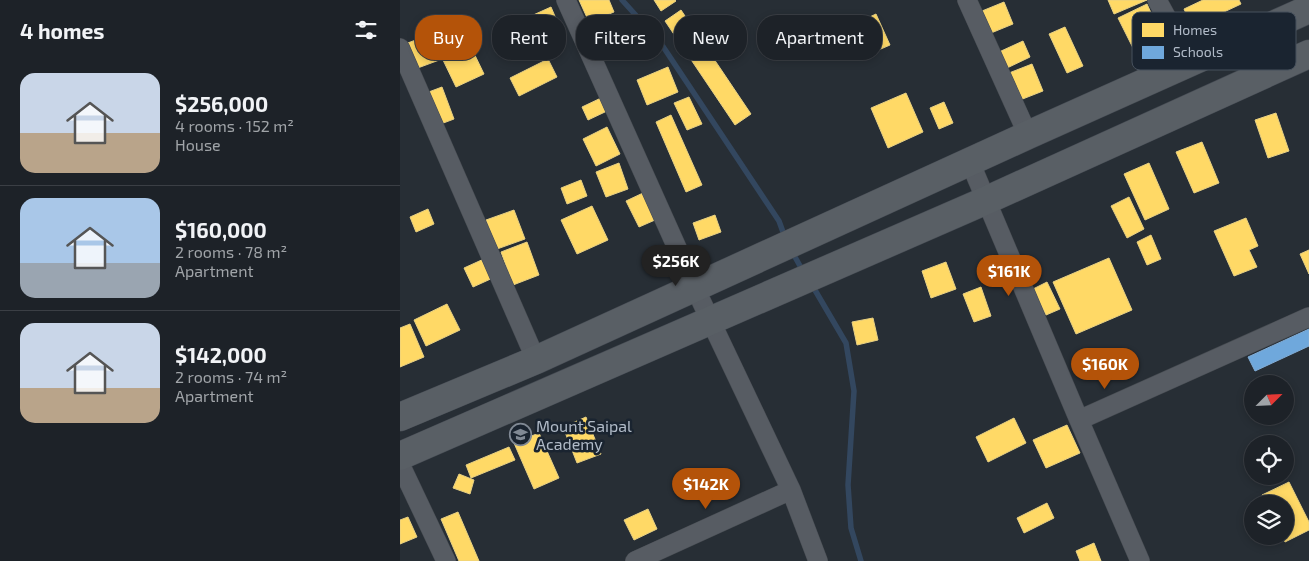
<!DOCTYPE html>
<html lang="en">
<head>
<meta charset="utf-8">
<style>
	body { margin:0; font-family:"Exo 2",sans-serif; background:#2a2f34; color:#f1f3f6; height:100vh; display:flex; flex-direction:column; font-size:19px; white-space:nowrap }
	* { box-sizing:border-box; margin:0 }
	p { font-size:16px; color:#a0a4a8 }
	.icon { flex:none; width:28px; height:28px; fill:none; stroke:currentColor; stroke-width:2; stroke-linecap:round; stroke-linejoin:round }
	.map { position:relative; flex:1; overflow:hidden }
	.sheet { display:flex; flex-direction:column; background:#1d2228; width:400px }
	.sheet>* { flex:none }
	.top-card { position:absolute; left:15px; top:15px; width:475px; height:45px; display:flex; gap:10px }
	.needle { width:32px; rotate:66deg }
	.fabs { position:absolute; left:844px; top:375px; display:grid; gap:10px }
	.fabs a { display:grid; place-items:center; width:50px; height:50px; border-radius:50%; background:#1d2228; box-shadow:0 2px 8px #0003,0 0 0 1px #3b3f45; font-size:25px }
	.price { position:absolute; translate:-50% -42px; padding:0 11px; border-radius:18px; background:#b45309; color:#fff; font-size:16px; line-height:32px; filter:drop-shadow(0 1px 2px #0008) }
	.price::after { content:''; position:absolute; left:50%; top:30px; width:15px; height:11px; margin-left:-8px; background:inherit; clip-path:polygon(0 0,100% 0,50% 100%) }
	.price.current { background:#222; color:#fff }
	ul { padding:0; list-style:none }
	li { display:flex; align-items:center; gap:15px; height:125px; padding:0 20px }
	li+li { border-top:1px solid #3b3f45 }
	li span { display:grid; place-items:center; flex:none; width:140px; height:100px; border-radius:15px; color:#555 }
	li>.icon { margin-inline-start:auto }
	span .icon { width:60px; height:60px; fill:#fffc; stroke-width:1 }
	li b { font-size:21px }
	h2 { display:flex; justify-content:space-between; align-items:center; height:60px; padding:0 20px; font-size:21px }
	.chip { padding:0 18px; border-radius:20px; background:#1d2228; box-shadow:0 2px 8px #0003,0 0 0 1px #3b3f45; font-size:18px; line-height:45px }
	.chip.current { background:#b45309; color:#fff }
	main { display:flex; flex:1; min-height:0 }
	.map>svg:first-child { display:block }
</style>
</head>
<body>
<main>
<section class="sheet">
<h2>4 homes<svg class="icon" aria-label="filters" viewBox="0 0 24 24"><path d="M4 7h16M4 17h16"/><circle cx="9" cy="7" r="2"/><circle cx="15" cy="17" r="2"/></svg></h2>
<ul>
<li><span style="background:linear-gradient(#c9d6e8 60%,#b9a48a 0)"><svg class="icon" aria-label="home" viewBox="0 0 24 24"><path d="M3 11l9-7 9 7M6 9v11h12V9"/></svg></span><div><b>$256,000</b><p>4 rooms · 152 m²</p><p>House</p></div></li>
<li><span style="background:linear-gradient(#a9c7e8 65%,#9aa5b1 0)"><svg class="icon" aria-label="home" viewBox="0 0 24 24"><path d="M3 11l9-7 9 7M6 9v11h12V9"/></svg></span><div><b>$160,000</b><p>2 rooms · 78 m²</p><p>Apartment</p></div></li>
<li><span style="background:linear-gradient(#c9d6e8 65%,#b9a48a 0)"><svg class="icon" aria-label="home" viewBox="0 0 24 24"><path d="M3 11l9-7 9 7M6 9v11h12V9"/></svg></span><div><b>$142,000</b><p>2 rooms · 74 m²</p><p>Apartment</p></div></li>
</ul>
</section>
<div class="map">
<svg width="909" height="561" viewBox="0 0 909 561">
	<rect width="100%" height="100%" fill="#272e35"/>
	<path fill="#ffd966" stroke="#e7d083" d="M179 0H209L214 12 189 22Z
		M254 0H275L276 1 261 11Z
		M708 0H747L714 14Z
		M803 0H839L841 4 792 27 784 9Z
		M604 2 613 24 591 33 582 11Z
		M747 4 762 37 734 50 718 18Z
		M151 7 160 28 140 36 131 16Z
		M281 10 351 114 335 125 265 21Z
		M476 14 490 45 460 58 446 28Z
		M665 27 683 66 667 73 649 34Z
		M223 28 230 44 203 55 196 39Z
		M32 34 42 59 15 69 5 44Z
		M623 41 630 57 607 68 599 52Z
		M71 47 84 74 56 87 43 60Z
		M148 59 157 77 119 96 110 78Z
		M632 64 643 91 620 100 609 73Z
		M268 67 278 92 247 105 237 80Z
		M42 87 54 119 38 125 26 93Z
		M506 93 523 132 488 148 471 108Z
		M289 97 302 124 287 130 274 103Z
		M201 98 207 111 188 120 182 107Z
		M544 102 553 123 539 129 530 108Z
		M876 113 889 151 868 158 855 120Z
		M271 115 302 185 286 192 256 122Z
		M207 127 220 154 196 166 183 139Z
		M802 142 819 183 794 193 776 152Z
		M219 163 228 189 206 197 196 172Z
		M749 163 769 209 745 220 724 174Z
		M181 180 187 196 167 204 161 188Z
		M243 193 255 220 239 227 226 201Z
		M729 197 744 229 727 238 711 206Z
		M192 206 208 240 177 254 161 220Z
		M28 209 34 224 16 232 10 217Z
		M114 210 125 239 97 249 86 220Z
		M315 215 321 232 299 240 293 223Z
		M846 218 858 246 849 250 857 267 834 276 814 231Z
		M751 235 761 259 747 265 737 242Z
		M127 242 139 275 113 285 101 252Z
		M909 250V274L900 254Z
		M86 258 95 277 73 287 64 268Z
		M709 258 732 310 676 334 653 282Z
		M546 262 556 289 531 298 522 271Z
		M647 282 660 309 646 315 633 289Z
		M581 287 591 316 574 322 563 294Z
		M47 304 60 330 26 346 14 320Z
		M473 318 478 340 457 345 452 322Z
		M10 324 24 357 0 367V328Z
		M186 417 201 454 177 463 163 427Z
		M614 418 626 443 588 462 576 437Z
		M667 425 680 453 646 468 633 440Z
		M139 433 159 478 134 489 114 443Z
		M109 447 115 460 71 478 66 465Z
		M59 474 74 480 70 494 53 488Z
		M889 482 909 522V530L885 542 882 536H885V504H866L862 495Z
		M647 503 654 518 624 533 617 518Z
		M248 509 257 529 234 540 224 520Z
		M58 512 79 561H59L41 519Z
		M8 517 17 537 0 544V520Z
		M694 543 701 561H680L676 551Z"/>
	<path fill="#6fa8dc" stroke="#82add6" d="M909 329V346L855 371 848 357Z"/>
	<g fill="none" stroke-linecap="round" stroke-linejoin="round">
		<path stroke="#33475f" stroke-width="5.5" d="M222 0 260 42 379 221 383 232
			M395 257 404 273
			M412 285 446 343 454 391 448 485 451 528 461 561"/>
		<defs>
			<path id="minor" d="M166 0 295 288 391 490 418 561
				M567 0 628 135
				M757 0 791 62
				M0 48 136 360
				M570 162 679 420
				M0 464 46 561
				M235 561 391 490
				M740 561 679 420 909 317"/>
			<path id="primary" d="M0 417 136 360 628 135 909 9
				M0 456 587 200 909 54"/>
		</defs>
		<use href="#minor" stroke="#454a50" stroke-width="20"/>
		<use href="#primary" stroke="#444a52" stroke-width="29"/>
		<use href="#minor" stroke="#575c63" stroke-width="19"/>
		<use href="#primary" stroke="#595f65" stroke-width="28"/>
	</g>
	<defs>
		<symbol id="school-ring" viewBox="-11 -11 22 22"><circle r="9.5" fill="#1a2430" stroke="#808994" stroke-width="1.5"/><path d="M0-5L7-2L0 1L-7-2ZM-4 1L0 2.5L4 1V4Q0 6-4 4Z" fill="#808994"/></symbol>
	</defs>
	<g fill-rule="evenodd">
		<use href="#school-ring" x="108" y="422" width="25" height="25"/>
	</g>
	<g text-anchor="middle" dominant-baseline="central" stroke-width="5" stroke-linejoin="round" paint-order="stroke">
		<g font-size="16" fill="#b0bac7" stroke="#1a2430" text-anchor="start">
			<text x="136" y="425">Mount Saipal<tspan x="136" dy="18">Academy</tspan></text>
		</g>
	</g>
	<rect x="732" y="12" width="164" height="58" rx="8" fill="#1a2430" stroke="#47515d" stroke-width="1"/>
	<rect x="742" y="23" width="22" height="14" fill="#ffd966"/>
	<rect x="742" y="46" width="22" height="13" fill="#6fa8dc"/>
	<g font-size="14" fill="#b0bac7">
		<text x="773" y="35">Homes</text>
		<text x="773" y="57">Schools</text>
	</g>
</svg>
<div class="fabs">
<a><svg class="needle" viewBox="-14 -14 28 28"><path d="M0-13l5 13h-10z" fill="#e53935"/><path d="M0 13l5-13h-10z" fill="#a0a4a8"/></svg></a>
<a><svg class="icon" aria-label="locate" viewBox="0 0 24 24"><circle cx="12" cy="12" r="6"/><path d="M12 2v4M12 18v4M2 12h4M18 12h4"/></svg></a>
<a><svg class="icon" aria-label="layers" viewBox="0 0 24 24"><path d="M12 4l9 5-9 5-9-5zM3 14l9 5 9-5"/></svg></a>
</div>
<b class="price current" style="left:276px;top:287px">$256K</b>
<b class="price" style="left:609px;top:297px">$161K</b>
<b class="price" style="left:705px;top:390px">$160K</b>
<b class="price" style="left:306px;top:510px">$142K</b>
<div class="top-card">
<a class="chip current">Buy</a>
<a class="chip">Rent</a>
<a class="chip">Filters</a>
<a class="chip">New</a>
<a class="chip">Apartment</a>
</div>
</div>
</main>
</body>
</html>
